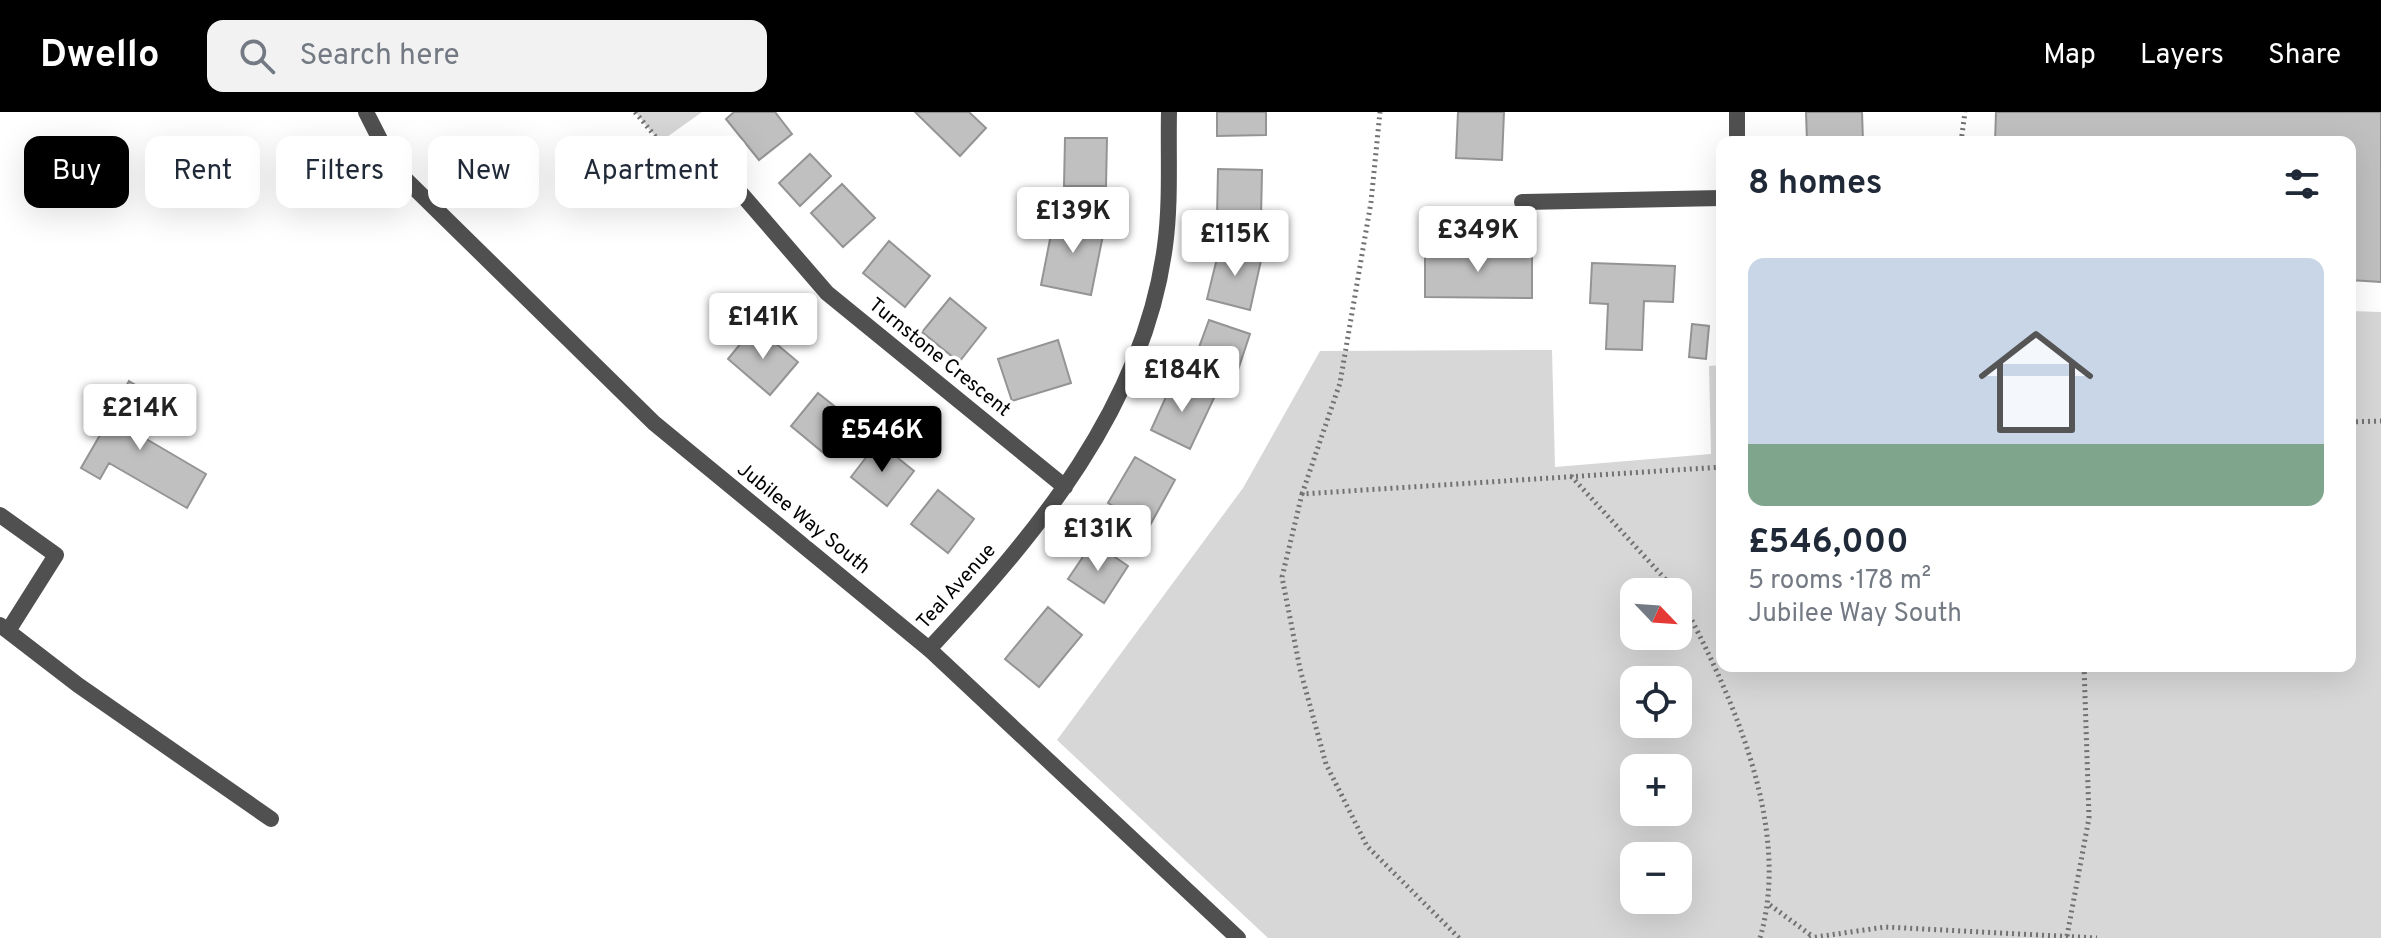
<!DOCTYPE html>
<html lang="en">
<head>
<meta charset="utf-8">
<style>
	body { margin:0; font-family:Overpass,sans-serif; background:#f2f2f3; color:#1f2937; height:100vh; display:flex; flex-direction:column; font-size:30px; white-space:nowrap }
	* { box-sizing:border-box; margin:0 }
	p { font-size:26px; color:#747a83 }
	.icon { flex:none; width:44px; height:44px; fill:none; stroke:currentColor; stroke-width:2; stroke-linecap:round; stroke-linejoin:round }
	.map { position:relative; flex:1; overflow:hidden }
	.drawer { position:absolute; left:1716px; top:24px; width:640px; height:536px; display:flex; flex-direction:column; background:#fff; border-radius:16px; box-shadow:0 8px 32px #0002 }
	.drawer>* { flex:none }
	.banner { position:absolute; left:24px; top:24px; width:760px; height:72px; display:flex; gap:16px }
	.needle { width:52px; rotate:115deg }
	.controls { position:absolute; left:1620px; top:466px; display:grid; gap:16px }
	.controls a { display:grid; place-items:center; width:72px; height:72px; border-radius:16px; background:#fff; box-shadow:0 8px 32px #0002; font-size:40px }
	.price { position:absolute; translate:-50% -68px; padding:0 18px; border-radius:8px; background:#fff; color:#222; font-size:26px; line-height:52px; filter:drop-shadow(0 2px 4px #0008) }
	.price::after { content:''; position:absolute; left:50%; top:48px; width:24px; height:18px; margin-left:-12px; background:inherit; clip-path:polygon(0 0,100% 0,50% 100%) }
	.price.on { background:#000; color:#fff }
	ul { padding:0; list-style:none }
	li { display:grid; align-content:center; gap:16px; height:424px; padding:0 32px }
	li span { display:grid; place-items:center; height:248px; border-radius:16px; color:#555 }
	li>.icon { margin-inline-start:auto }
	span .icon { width:144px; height:144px; fill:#fffc; stroke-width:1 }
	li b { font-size:34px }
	h2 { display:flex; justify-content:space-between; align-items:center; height:96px; padding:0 32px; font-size:34px }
	.chip { padding:0 28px; border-radius:16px; background:#fff; box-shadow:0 8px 32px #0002; font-size:28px; line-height:72px }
	.chip.on { background:#000; color:#fff }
	header { display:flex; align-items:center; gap:48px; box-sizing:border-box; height:112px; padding:0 40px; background:#000; color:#fff }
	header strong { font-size:38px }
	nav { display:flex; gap:44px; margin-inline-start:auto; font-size:28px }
	.search { width:560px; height:72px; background:#f2f2f3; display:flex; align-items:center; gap:20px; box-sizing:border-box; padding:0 28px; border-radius:16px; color:#747a83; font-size:30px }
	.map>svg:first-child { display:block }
</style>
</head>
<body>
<header>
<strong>Dwello</strong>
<div class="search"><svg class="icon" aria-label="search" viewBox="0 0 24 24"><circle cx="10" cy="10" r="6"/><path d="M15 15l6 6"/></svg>Search here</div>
<nav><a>Map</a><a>Layers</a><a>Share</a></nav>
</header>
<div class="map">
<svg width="2381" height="826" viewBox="0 0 2381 826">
	<rect width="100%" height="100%" fill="#fff"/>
	<path fill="#d7d7d7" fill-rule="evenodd" d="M635 0H702L660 30Z
		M2350 199 2381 200V826H1268L1057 628 1243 376 1320 239 1552 238 1555 355 1711 342 1709 254 1722 253V554H2350ZM1678 480V524H1634V480ZM1634 568H1678V612H1634ZM1678 656V700H1634V656ZM1678 744V788H1634V744Z"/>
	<path fill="#c0c0c0" stroke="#949494" stroke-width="2" d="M734 0H775L792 22 759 48 726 7Z
		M915 0H969L986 16 960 44Z
		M1217 0H1266V23L1217 24Z
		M1458 0H1504L1502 48 1456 46Z
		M1806 0H1862L1863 30H1807Z
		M1996 0H2381V170L2350 168V30H1995Z
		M1065 26H1107L1106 74H1064Z
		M810 42 831 64 800 94 779 71Z
		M1218 57 1262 58 1261 107 1217 106Z
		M842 72 875 106 843 135 811 101Z
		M1055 102 1105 113 1091 183 1041 173Z
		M889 129 930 164 905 195 863 161Z
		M1220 134 1262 144 1250 198 1207 187Z
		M1425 138 1532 139V186L1425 185Z
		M1592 151 1675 154 1673 190 1644 189 1642 238 1606 237 1608 192 1590 191Z
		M950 186 986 216 959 250 922 220Z
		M1209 208 1250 222 1236 264 1194 249Z
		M1692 212 1709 214 1706 247 1689 245Z
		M755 214 798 250 770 283 728 247Z
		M1058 228 1071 271 1012 289 998 247Z
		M1174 267 1214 286 1190 337 1151 318Z
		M129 269 152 283 131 318 206 362 187 396 109 351 100 367 81 356 100 323 92 318 100 303 108 307Z
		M818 281 854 310 826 343 791 314Z
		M878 330 914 359 887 394 851 365Z
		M1135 345 1175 368 1149 415 1108 391Z
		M938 378 974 407 948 441 911 412Z
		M1093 430 1128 454 1104 491 1068 467Z
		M1048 495 1082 523 1039 575 1005 547Z"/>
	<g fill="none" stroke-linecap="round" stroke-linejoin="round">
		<path stroke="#727272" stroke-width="5" stroke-dasharray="2 4" stroke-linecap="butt" d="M635 0 660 30 675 31
			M1961 30 1965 0
			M1722 236V280
			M2350 310 2381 309
			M1571 364 1677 480
			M1302 382 1340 271 1371 90 1380 0
			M1678 482C1730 579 1793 714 1760 826
			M1770 793 1812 824
			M2067 824 2089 706 2084 554
			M1459 826 1367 734 1326 652 1300 557 1282 465 1302 382 1722 355
			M1809 826 1885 815 2097 826"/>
		<path stroke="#505050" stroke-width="16" d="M0 403 56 443 8 519
			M0 513 78 573 271 707"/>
		<path stroke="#505050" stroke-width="16" d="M1737 0V30
			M700 34 827 181 1065 375
			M1522 90 1722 86
			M929 537C1036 423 1144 294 1165 134 1171 90 1168 44 1169 0"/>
		<path stroke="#505050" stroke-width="16" d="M366 0 395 57 654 311 929 537 1238 826"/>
	</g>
	<g text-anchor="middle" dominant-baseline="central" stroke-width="7" stroke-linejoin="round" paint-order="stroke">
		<g font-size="20" fill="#000" stroke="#fff">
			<text transform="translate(939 246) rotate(39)">Turnstone Crescent</text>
			<text transform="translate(803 407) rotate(39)">Jubilee Way South</text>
			<text transform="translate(957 475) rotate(-48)">Teal Avenue</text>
		</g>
	</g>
</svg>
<div class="controls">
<a><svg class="needle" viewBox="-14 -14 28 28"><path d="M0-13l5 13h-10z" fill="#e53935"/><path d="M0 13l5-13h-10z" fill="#747a83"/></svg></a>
<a><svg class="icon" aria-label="locate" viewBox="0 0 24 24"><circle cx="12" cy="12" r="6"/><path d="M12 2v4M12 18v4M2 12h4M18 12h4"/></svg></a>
<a>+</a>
<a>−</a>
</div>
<b class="price" style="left:1073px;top:143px">£139K</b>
<b class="price" style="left:1478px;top:162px">£349K</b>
<b class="price" style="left:1235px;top:166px">£115K</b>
<b class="price" style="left:763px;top:249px">£141K</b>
<b class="price" style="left:1182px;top:302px">£184K</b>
<b class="price" style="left:140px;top:340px">£214K</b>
<b class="price on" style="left:882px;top:362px">£546K</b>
<b class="price" style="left:1098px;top:461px">£131K</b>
<div class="banner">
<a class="chip on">Buy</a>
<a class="chip">Rent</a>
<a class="chip">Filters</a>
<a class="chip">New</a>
<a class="chip">Apartment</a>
</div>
<section class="drawer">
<h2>8 homes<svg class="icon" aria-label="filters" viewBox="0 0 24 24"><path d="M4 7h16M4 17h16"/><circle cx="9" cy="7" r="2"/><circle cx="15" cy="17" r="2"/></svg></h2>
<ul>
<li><span style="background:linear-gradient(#c9d6e8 75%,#7fa58c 0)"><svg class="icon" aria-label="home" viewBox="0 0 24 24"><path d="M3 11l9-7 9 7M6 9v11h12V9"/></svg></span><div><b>£546,000</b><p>5 rooms · 178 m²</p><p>Jubilee Way South</p></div></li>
</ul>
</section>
</div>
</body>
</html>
